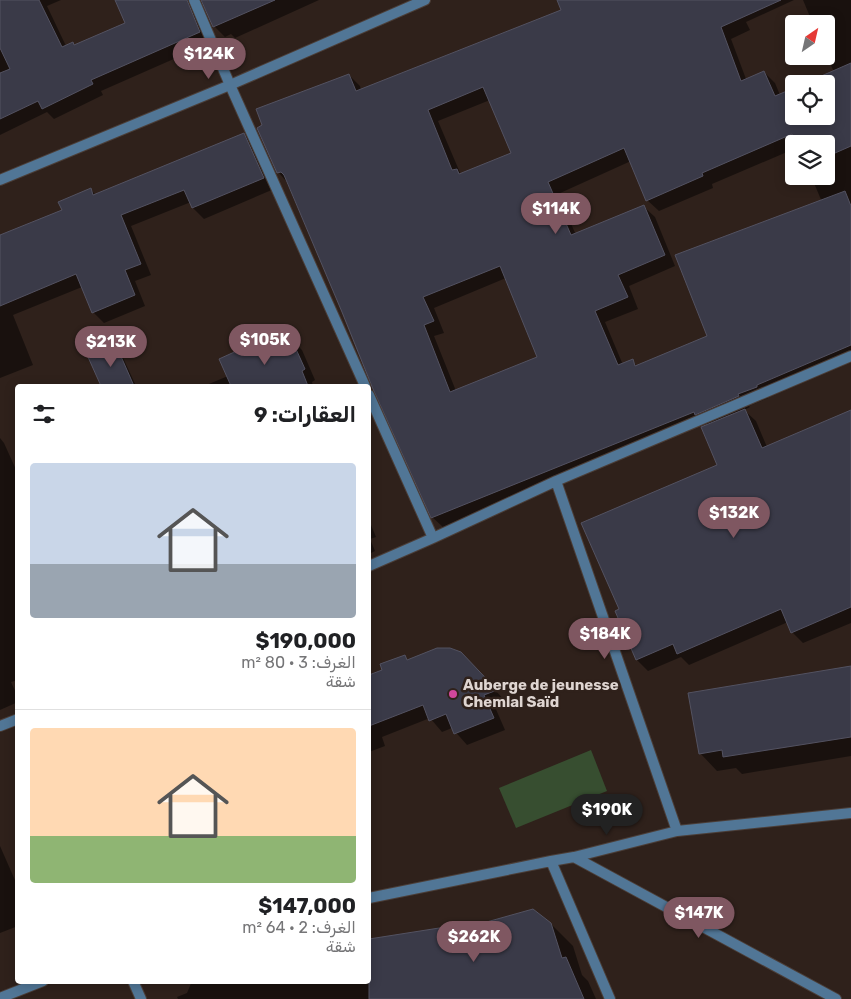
<!DOCTYPE html>
<html lang="ar">
<head>
<meta charset="utf-8">
<style>
	body { margin:0; font-family:Rubik,"Noto Sans Arabic",sans-serif; background:#f6f6f6; color:#202124; direction:rtl; height:100vh; display:flex; flex-direction:column; font-size:19px; white-space:nowrap }
	* { box-sizing:border-box; margin:0 }
	p { font-size:16px; color:#757577 }
	.icon { flex:none; width:28px; height:28px; fill:none; stroke:currentColor; stroke-width:2; stroke-linecap:round; stroke-linejoin:round }
	.map { position:relative; flex:1; overflow:hidden; direction:ltr }
	.panel { position:absolute; left:15px; top:384px; width:356px; height:600px; display:flex; flex-direction:column; background:#fff; border-radius:5px; box-shadow:0 2px 12px #0003; direction:rtl }
	.panel>* { flex:none }
	.needle { width:32px; rotate:34deg }
	.buttons { position:absolute; left:785px; top:15px; display:grid; gap:10px }
	.buttons a { display:grid; place-items:center; width:50px; height:50px; border-radius:5px; background:#fff; box-shadow:0 2px 12px #0003; font-size:25px }
	.price { position:absolute; translate:-50% -42px; padding:0 11px; border-radius:18px; background:#7f5761; color:#fff; font-size:16px; line-height:32px; filter:drop-shadow(0 1px 2px #0008) }
	.price::after { content:''; position:absolute; left:50%; top:30px; width:15px; height:11px; margin-left:-8px; background:inherit; clip-path:polygon(0 0,100% 0,50% 100%) }
	.price.on { background:#222; color:#fff }
	ul { padding:0; list-style:none }
	li { display:grid; align-content:center; gap:10px; height:265px; padding:0 15px }
	li+li { border-top:1px solid #e0e0e0 }
	li span { display:grid; place-items:center; height:155px; border-radius:5px; color:#555 }
	li>.icon { margin-inline-start:auto }
	span .icon { width:90px; height:90px; fill:#fffc; stroke-width:1 }
	li b { font-size:21px }
	h2 { display:flex; justify-content:space-between; align-items:center; height:60px; padding:0 15px; font-size:21px }
	.map>svg:first-child { display:block }
</style>
</head>
<body>
<div class="map">
<svg width="851" height="999" viewBox="0 0 851 999">
	<rect width="100%" height="100%" fill="#2f211b"/>
	<path fill="#374e30" d="M591 750 607 791 516 828 499 788Z"/>
	<path fill="#0007" fill-rule="evenodd" d="M0 0H61L47 6 66 46 73 43 75 46 126 23 116 0H319L235 38 231 34 225 37 214 26 203 4 199 7 210 43 101 91 103 95 54 119 47 112 0 135Z
		M565 0H794L746 22 750 30 731 39 746 79 764 72 775 83 780 95 794 116H826L834 72 826 55V24H813L803 0H851V361L767 396 768 398 749 406 750 407 744 410 756 421 767 447 851 411V623L803 643 792 632 788 622 689 665 681 657 648 671 637 660 616 611 620 610 718 466 708 426 705 423 444 528 432 517 286 181 278 172 349 75 360 86 361 90 563 11ZM490 100 512 154 461 175 438 121ZM794 144H826V176H811L822 202 708 337 637 366 632 361 623 365 605 322 638 309 629 286 675 266 655 217 643 206 576 235 558 194 631 161 647 200 659 211 713 188 712 184 794 149ZM506 278 539 358 456 391 434 336 444 333 434 308Z
		M244 134 255 145 274 189 204 219 193 208 191 202 131 226 151 275 135 281 145 306 104 323 93 312 82 287 13 315 33 365 0 378V237L64 211 91 190 96 195Z
		M291 339 302 350 315 380 312 382 313 386H204L228 376 252 346 259 353Z
		M116 346 120 351 136 386H102L90 358Z
		M0 438 4 443 18 474V680L11 682 18 697V702L0 710Z
		M369 520 376 537 370 539 375 551 369 554Z
		M404 656 409 661 473 666 507 703 495 707 505 730 467 745 452 728 442 732 430 718 382 737 385 746 369 752V677L384 671Z
		M851 667V756L742 774 736 768 717 771 700 753Z
		M0 846 18 887V926L0 933Z
		M551 924 573 946 582 975 588 981 596 999H178L177 997 187 993 192 981H369V940L452 927 458 931Z"/>
	<path fill="#3a3a48" stroke="#535261" fill-rule="evenodd" d="M0 0H39L62 47 73 42 74 45 125 23 115 0H187L200 32 91 80 93 84 42 109 38 101 0 119V73L10 69 0 48Z
		M201 0H275L213 27Z
		M557 0H781L721 27 741 81 764 71 775 96 794 88V116H826V84H803L851 63V146L826 157V144H796L792 134 702 173 703 176 646 201 624 148 548 182 571 235 644 205 665 255 618 275 628 297 595 311 618 365 633 359 635 366 707 336 675 255 845 191 851 206V345L757 385V387L738 394 739 396 695 415 694 412 431 518 373 389 342 312 284 175 281 172 277 173 257 128 262 125 256 109 349 74 356 91 561 10ZM483 87 511 153 459 174 457 169 452 170 428 110ZM500 266 537 357 450 392 424 325 434 321 423 297Z
		M244 133 264 178 192 208 184 190 121 215 141 264 125 270 135 295 92 313 76 274 0 306V235L62 210 58 202 91 188 93 195Z
		M291 338 305 369 302 371 308 386H231L219 359 252 344 256 352Z
		M116 345 134 386H101L88 357Z
		M745 409 762 448 851 410V607L791 633 781 609 677 654 673 644 636 660 615 611 619 609 581 523 717 465 701 427Z
		M437 648H450L461 652 497 690 484 695 494 718 454 734 446 714 429 721 423 705 369 726V675L382 670 380 664 405 655 407 660Z
		M851 666V737L723 757 722 750 699 754 688 693Z
		M533 909 551 923 562 958 566 957 584 999H369V939L452 926 458 930Z"/>
	<g fill="none" stroke-linecap="round" stroke-linejoin="round">
		<defs>
			<path id="street" d="M194 0 230 85 365 386
				M0 180 230 85 425 0
				M369 395 433 538
				M556 481 677 831
				M369 566 433 538 556 481 851 356
				M0 726 18 719
				M574 857 836 999
				M551 861 610 999
				M369 898 551 861 574 857 677 831 851 813
				M133 981 141 999
				M0 998 43 981"/>
		</defs>
		<use href="#street" stroke="#4b3e38" stroke-width="12"/>
		<use href="#street" stroke="#517696" stroke-width="10"/>
	</g>
	<circle fill="#d1479c" stroke="#2f211b" stroke-width="2" cx="453" cy="694" r="5"/>
	<g text-anchor="middle" dominant-baseline="central" stroke-width="5" stroke-linejoin="round" paint-order="stroke">
		<g font-size="15" font-weight="bold" fill="#dfd5d1" stroke="#2f211b" text-anchor="start">
			<text x="463" y="685">Auberge de jeunesse<tspan x="463" dy="17">Chemlal Saïd</tspan></text>
		</g>
	</g>
</svg>
<div class="buttons">
<a><svg class="needle" viewBox="-14 -14 28 28"><path d="M0-13l5 13h-10z" fill="#e53935"/><path d="M0 13l5-13h-10z" fill="#757577"/></svg></a>
<a><svg class="icon" aria-label="locate" viewBox="0 0 24 24"><circle cx="12" cy="12" r="6"/><path d="M12 2v4M12 18v4M2 12h4M18 12h4"/></svg></a>
<a><svg class="icon" aria-label="layers" viewBox="0 0 24 24"><path d="M12 4l9 5-9 5-9-5zM3 14l9 5 9-5"/></svg></a>
</div>
<b class="price" style="left:209px;top:80px">$124K</b>
<b class="price" style="left:556px;top:235px">$114K</b>
<b class="price" style="left:265px;top:366px">$105K</b>
<b class="price" style="left:111px;top:368px">$213K</b>
<b class="price" style="left:734px;top:539px">$132K</b>
<b class="price" style="left:605px;top:660px">$184K</b>
<b class="price on" style="left:607px;top:836px">$190K</b>
<b class="price" style="left:699px;top:939px">$147K</b>
<b class="price" style="left:474px;top:963px">$262K</b>
<section class="panel">
<h2>العقارات: 9<svg class="icon" aria-label="filters" viewBox="0 0 24 24"><path d="M4 7h16M4 17h16"/><circle cx="9" cy="7" r="2"/><circle cx="15" cy="17" r="2"/></svg></h2>
<ul>
<li><span style="background:linear-gradient(#c9d6e8 65%,#9aa5b1 0)"><svg class="icon" aria-label="home" viewBox="0 0 24 24"><path d="M3 11l9-7 9 7M6 9v11h12V9"/></svg></span><div><b>$190,000</b><p>الغرف: 3 · 80 m²</p><p>شقة</p></div></li>
<li><span style="background:linear-gradient(#ffd9b3 70%,#8fb573 0)"><svg class="icon" aria-label="home" viewBox="0 0 24 24"><path d="M3 11l9-7 9 7M6 9v11h12V9"/></svg></span><div><b>$147,000</b><p>الغرف: 2 · 64 m²</p><p>شقة</p></div></li>
</ul>
</section>
</div>
</body>
</html>
